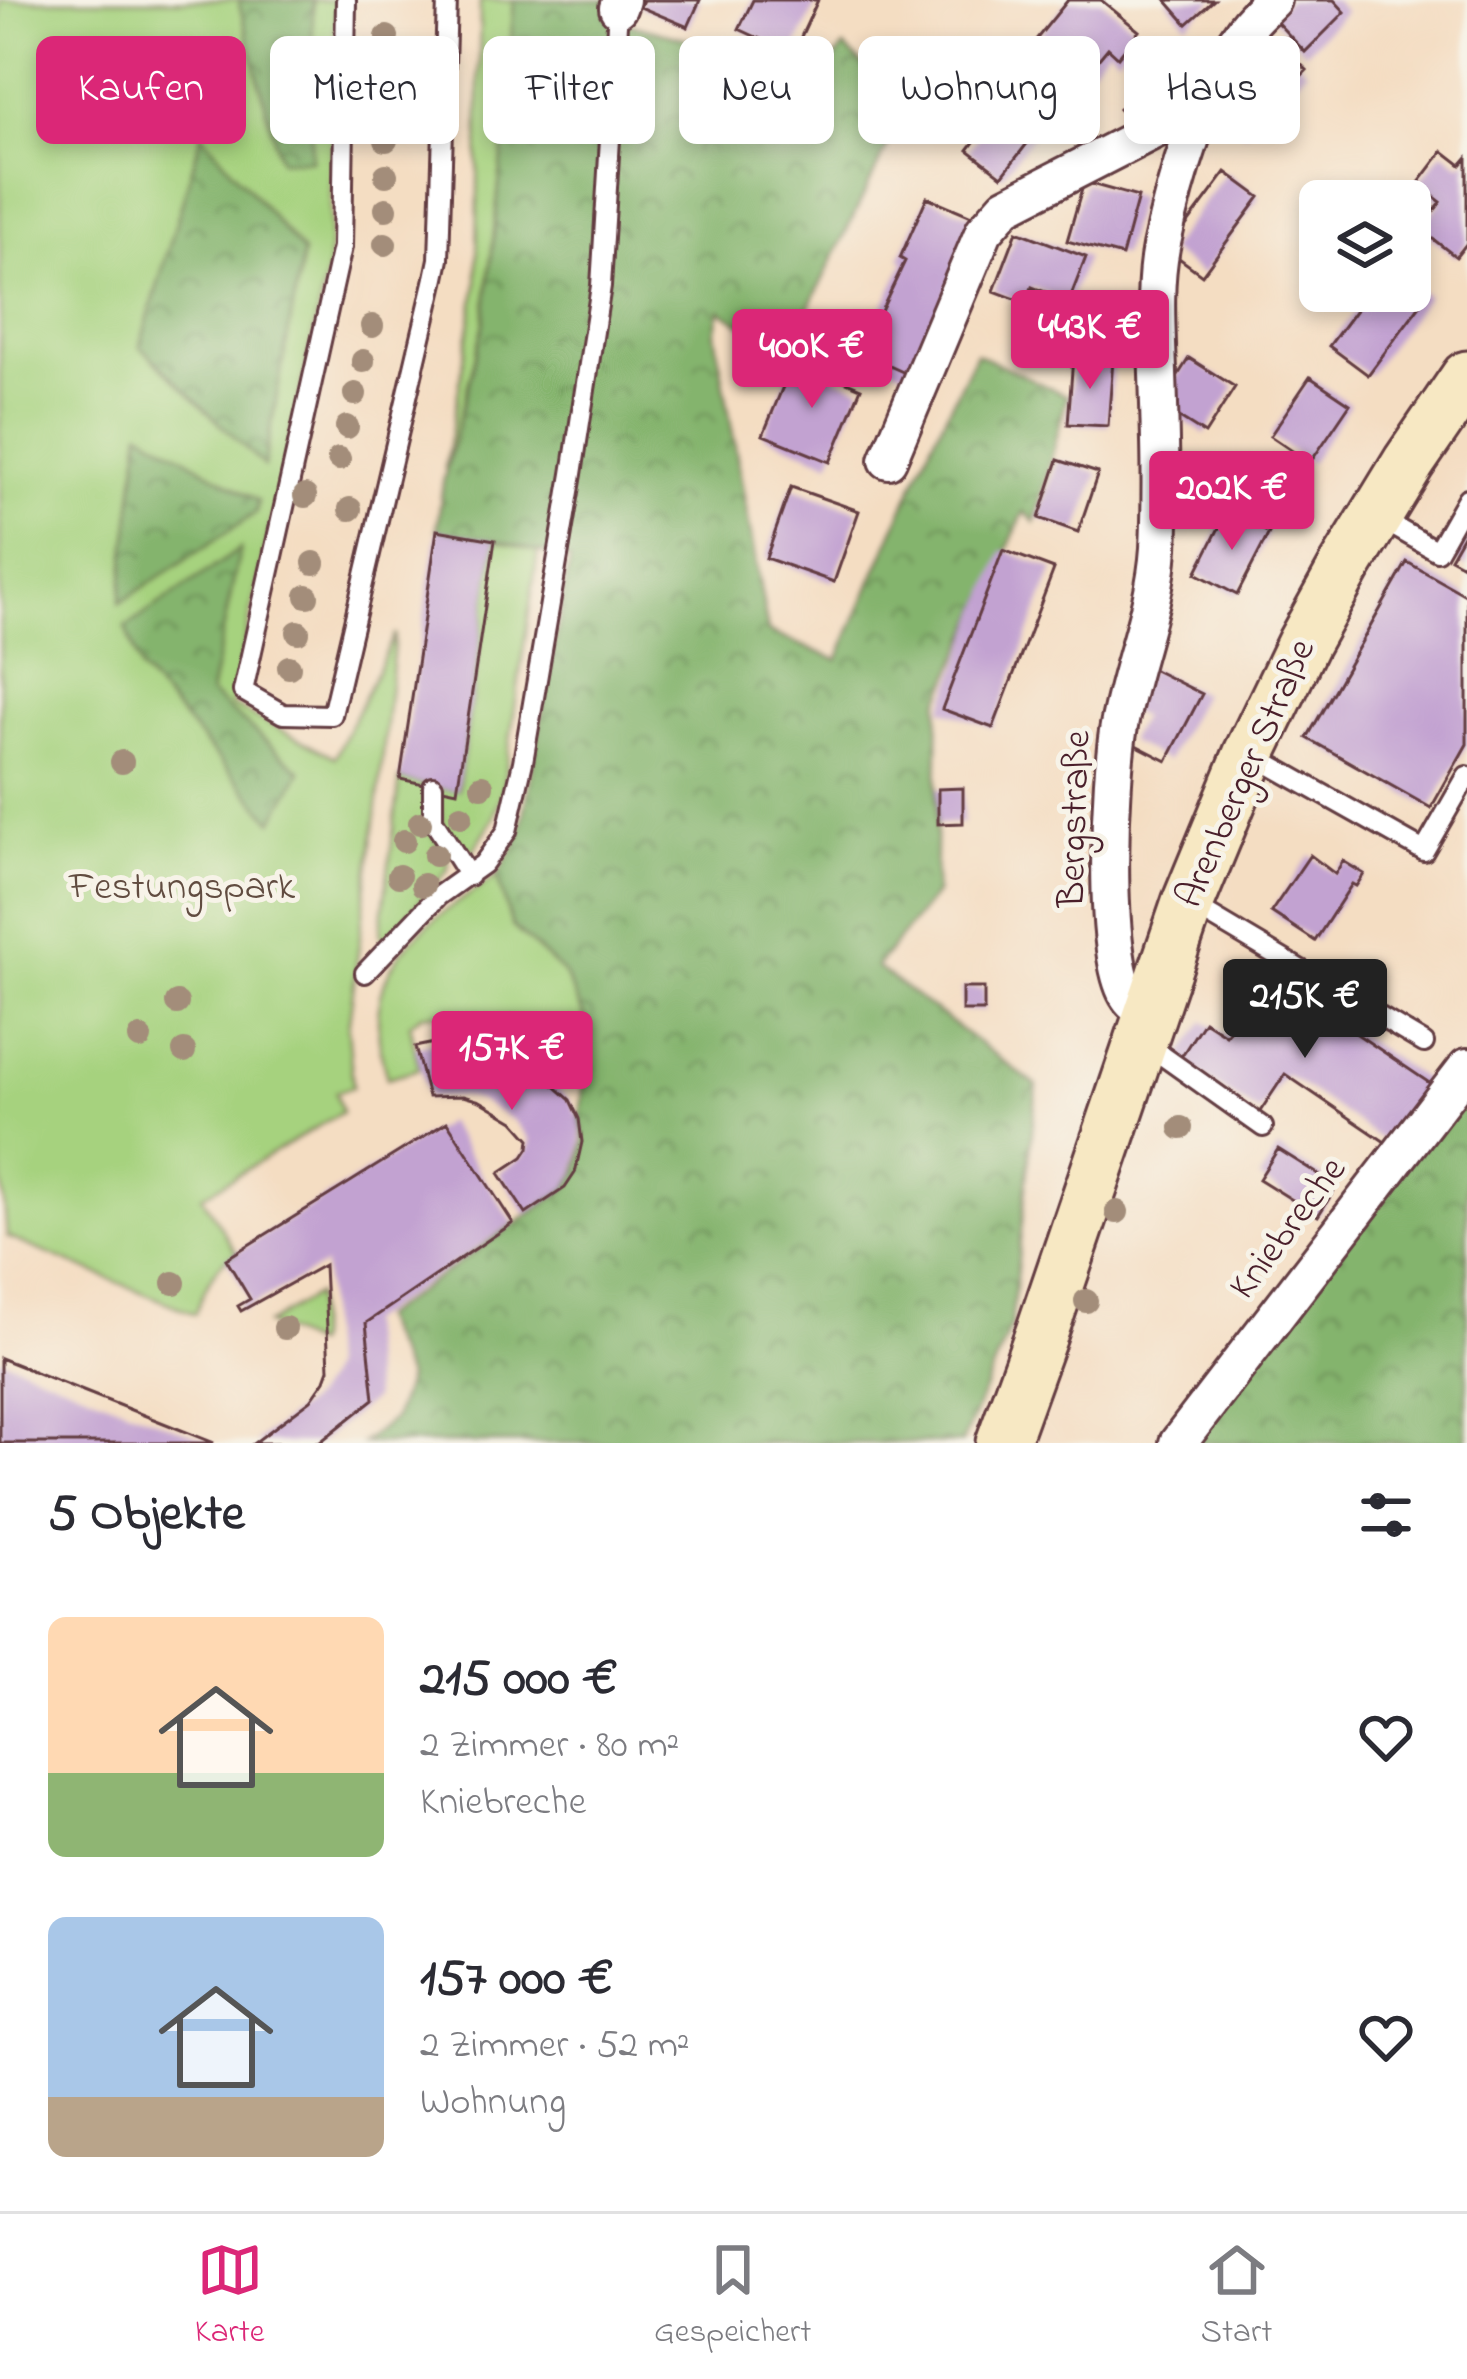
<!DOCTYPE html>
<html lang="de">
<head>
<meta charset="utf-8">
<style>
	body { margin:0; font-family:"Indie Flower",sans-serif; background:#f2f2f3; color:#2b2b33; height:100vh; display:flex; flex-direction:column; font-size:45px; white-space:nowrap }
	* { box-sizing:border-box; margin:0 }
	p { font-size:39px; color:#7c7c81 }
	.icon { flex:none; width:66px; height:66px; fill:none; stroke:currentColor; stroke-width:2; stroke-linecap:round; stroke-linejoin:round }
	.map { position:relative; height:1443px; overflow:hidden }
	.panel { display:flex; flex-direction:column; background:#fff; flex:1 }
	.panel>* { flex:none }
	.banner { position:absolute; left:36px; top:36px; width:1395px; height:108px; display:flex; gap:24px }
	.fabs { position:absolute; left:1299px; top:180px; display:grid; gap:24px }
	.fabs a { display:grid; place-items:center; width:132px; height:132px; border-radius:18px; background:#fff; box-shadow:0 6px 18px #0003; font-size:60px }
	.price { position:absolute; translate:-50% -102px; padding:0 27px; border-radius:12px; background:#db2777; color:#fff; font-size:39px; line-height:78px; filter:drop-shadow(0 3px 6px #0008) }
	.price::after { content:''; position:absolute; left:50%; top:72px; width:36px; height:27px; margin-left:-18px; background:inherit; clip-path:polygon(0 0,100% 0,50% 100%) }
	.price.active { background:#222; color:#fff }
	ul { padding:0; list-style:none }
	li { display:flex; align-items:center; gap:36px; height:300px; padding:0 48px }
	li span { display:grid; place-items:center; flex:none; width:336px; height:240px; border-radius:18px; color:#555 }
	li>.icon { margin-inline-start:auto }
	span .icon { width:144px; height:144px; fill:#fffc; stroke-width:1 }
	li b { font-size:51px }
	h2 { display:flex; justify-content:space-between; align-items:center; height:144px; padding:0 48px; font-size:51px }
	.pill { padding:0 42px; border-radius:18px; background:#fff; box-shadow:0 6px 18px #0003; font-size:42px; line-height:108px }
	.pill.active { background:#db2777; color:#fff }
	.tabs { display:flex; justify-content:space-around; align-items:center; height:168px; border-top:3px solid #e1e1e2; background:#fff; font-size:33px; color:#7c7c81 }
	.tabs a { display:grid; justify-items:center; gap:6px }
	.tabs .active { color:#db2777 }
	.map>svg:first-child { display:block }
</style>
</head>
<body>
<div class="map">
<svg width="1467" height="1443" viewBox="0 0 1467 1443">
	<defs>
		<pattern id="forest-crowns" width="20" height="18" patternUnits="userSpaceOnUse" patternTransform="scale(3)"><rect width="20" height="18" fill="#84b46d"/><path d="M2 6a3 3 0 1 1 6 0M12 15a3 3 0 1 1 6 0" fill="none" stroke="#6e925a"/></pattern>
	</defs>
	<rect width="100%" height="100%" fill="#f7f3e8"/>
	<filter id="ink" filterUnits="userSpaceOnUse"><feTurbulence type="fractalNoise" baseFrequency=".00833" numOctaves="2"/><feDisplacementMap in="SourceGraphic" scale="24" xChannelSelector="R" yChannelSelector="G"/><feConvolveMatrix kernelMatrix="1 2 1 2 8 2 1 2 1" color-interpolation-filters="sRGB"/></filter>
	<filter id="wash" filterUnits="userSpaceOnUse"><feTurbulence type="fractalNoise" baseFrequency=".004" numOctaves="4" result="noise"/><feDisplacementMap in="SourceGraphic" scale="48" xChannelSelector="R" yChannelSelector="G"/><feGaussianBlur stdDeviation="2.7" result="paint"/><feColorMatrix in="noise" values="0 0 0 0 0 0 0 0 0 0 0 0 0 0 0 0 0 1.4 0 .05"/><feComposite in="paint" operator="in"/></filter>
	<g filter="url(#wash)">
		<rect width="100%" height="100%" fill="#f4ddc2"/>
		<path fill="#a6d27e" stroke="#787854" stroke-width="3" d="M0 0H336L329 262 231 705 335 757 395 634 380 783 348 1029 353 1087 336 1092 342 1112 202 1196 236 1252C212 1266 205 1290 195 1314L7 1237 0 1150Z
			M480 0H514L505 132 484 324 449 467 445 468 477 284Z
			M495 540 538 551 503 788 493 819 473 851C442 850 438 812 441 788L458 790Z
			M400 779 426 785 429 827 449 862 447 871 383 942 380 934Z
			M497 876 512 926 565 974 590 1027 449 1012 421 1015 410 1024 419 1069 387 1078C355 967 413 931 497 876Z
			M315 1295V1340L313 1345 267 1324Z"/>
		<path fill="url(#forest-crowns)" stroke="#676a4c" stroke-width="3" d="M238 0H313L311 160H280Z
			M514 0H611L607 18 729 50 737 70V94L768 60 809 93 844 47 907 106 787 353 720 310 715 333 768 632 838 660 929 449 976 353 1067 396 1035 522 1024 512 939 702 935 894 876 967 1037 1086 1011 1325 962 1443H362L394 1418 407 1379 379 1318 566 1189 577 1173 585 1141 580 1118 589 1027 564 974 512 926 497 876 520 836 570 560 495 540 437 530 443 482 484 324 505 132Z
			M202 134 303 253 264 466 140 346Z
			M141 431 258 501 256 513 120 603Z
			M240 549 210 694 301 771 273 821 141 671 126 627Z
			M1467 1086V1443H1186Z"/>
		<g id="blocks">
			<path fill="#c2a2d1" d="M643 0H700L688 27 640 7Z
				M753 0H818L793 54 739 29Z
				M1068 0H1101L1139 31 1118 57 1108 48 1060 106 1013 68Z
				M1166 0H1214L1187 24Z
				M1288 0H1334L1345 12 1305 52 1271 16Z
				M1271 36 1307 70 1245 133 1210 99Z
				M1148 81 1165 99 1136 127 1119 109Z
				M1004 102 1039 128 1002 176 968 150Z
				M1443 151 1461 165 1467 158V243L1456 257 1420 229 1441 202 1418 184Z
				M1226 172 1260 197 1202 275 1168 250Z
				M1084 182 1138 197 1122 256 1067 241Z
				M927 197 974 217 914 377 861 353 905 261 900 258Z
				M1017 231 1086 257 1069 301 1032 287 1026 303 994 291Z
				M1410 284 1427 296 1368 375 1329 346 1370 291H1410Z
				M1073 357 1113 360 1108 426 1068 424Z
				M1189 358 1235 387 1205 434 1159 405Z
				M794 360 861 388 830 462 763 435Z
				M1310 377 1350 404 1310 463 1270 436Z
				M1058 460 1098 473 1078 532 1039 518Z
				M791 487 859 511 834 582 766 558Z
				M1227 512 1269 533 1237 595 1196 573Z
				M1467 528V567L1450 558Z
				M437 530 495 540 457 791 400 779Z
				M1003 550 1054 569 993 728 942 709Z
				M1407 562 1467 596V744L1431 808 1307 738Z
				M1150 668 1202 694 1167 761 1128 741 1141 717 1129 710Z
				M963 788V823L938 824V789Z
				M1310 855 1335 874 1343 861 1364 874 1356 886 1352 884 1315 941 1271 912Z
				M1268 974 1431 1084 1385 1142 1285 1074 1259 1113 1179 1060 1204 1021 1226 1035Z
				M962 988H984V1011H962Z
				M439 1042 477 1045 505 1053 541 1074 570 1100 579 1119 582 1142 575 1173 565 1188 526 1214 499 1173 523 1157 529 1148 530 1139 514 1121 480 1101 463 1096 428 1097 415 1047Z
				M447 1122 513 1223 366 1323 374 1399 319 1443H254L311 1400 325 1380 329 1369 324 1265 241 1311 238 1306 250 1299 226 1259Z
				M1278 1149 1337 1186 1318 1216 1259 1179Z
				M0 1358 214 1443H0Z"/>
		</g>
	</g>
	<g filter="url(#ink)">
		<use href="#blocks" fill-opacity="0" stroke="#643c42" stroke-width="3"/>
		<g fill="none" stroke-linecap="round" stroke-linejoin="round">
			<defs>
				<path id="service" d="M346 0 342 247 243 691 283 714 332 715 435 278 439 259 447 0
					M1379 518 1437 551 1467 498
					M1255 756 1424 851 1467 776
					M433 786V820L469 876
					M1192 905 1424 1043
					M365 973 438 896 483 864 507 831 523 762 572 474 601 286 618 8
					M1146 1044 1263 1127"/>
				<path id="minor" d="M618 8 621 0
					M888 460 984 231 1006 206 1164 125 1186 119 1199 121
					M1151 1012C1143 1008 1134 1005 1129 997 1101 958 1110 776 1119 726 1130 666 1155 609 1159 548 1162 490 1160 432 1158 374 1157 332 1153 288 1161 247 1175 181 1202 88 1241 34 1249 21 1261 11 1272 0
					M1178 1443 1467 1067"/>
				<path id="secondary" d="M1002 1443 1041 1335 1188 903 1250 753 1303 643 1345 567 1409 462 1467 377"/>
			</defs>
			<use href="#service" stroke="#643c42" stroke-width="24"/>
			<use href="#minor" stroke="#643c42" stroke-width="42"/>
			<use href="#secondary" stroke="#643c42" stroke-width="57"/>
			<use href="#service" stroke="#fff" stroke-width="18"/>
			<use href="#minor" stroke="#fff" stroke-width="36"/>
			<use href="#secondary" stroke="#f7e8c3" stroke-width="51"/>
		</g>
		<g fill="#a38d7a">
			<circle cx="387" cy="37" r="12"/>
			<circle cx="387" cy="74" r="12"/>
			<circle cx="386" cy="107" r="12"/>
			<circle cx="386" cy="140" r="12"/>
			<circle cx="386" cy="175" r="12"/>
			<circle cx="386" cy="209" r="12"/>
			<circle cx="385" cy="244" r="12"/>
			<circle cx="372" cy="326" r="12"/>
			<circle cx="363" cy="361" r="12"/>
			<circle cx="355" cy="394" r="12"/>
			<circle cx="347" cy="427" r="12"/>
			<circle cx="339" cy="459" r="12"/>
			<circle cx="305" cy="496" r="12"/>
			<circle cx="350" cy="509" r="12"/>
			<circle cx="314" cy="563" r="12"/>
			<circle cx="307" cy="596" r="12"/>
			<circle cx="298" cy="632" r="12"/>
			<circle cx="289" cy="667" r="12"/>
			<circle cx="122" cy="762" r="12"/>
			<circle cx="482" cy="786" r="12"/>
			<circle cx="461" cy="816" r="12"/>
			<circle cx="420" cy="823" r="12"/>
			<circle cx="404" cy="841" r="12"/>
			<circle cx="435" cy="855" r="12"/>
			<circle cx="399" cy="876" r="12"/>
			<circle cx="423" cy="885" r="12"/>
			<circle cx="177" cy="1003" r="12"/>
			<circle cx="140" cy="1038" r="12"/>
			<circle cx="184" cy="1051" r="12"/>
			<circle cx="1181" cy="1128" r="12"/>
			<circle cx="1117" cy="1212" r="12"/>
			<circle cx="174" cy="1283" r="12"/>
			<circle cx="1086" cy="1301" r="12"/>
			<circle cx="285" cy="1328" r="12"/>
		</g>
	</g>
	<g text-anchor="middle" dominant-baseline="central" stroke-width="10" stroke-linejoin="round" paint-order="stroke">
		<g font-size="39" fill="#4a1f2b" stroke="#f7f3e8">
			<text transform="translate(1247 774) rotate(-66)">Arenberger Straße</text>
			<text transform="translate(1076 819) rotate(-88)">Bergstraße</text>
			<text transform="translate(1289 1229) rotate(-53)">Kniebreche</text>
		</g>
		<g font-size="39" fill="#614c40" stroke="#f7f3e8">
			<text x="182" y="888">Festungspark</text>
		</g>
	</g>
</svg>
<div class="fabs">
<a><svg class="icon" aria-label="layers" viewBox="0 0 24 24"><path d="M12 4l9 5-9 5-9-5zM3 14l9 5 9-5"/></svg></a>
</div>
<b class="price" style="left:1090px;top:392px">443K €</b>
<b class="price" style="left:812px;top:411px">400K €</b>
<b class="price" style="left:1232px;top:553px">202K €</b>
<b class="price active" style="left:1305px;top:1061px">215K €</b>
<b class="price" style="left:512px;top:1113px">157K €</b>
<div class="banner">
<a class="pill active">Kaufen</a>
<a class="pill">Mieten</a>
<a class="pill">Filter</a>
<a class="pill">Neu</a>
<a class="pill">Wohnung</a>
<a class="pill">Haus</a>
</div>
</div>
<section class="panel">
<h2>5 Objekte<svg class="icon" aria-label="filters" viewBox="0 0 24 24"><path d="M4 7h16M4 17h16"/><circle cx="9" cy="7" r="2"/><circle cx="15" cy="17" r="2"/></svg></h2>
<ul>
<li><span style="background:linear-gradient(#ffd9b3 65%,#8fb573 0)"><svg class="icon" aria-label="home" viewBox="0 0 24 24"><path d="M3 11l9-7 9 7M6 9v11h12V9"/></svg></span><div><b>215 000 €</b><p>2 Zimmer · 80 m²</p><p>Kniebreche</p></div><svg class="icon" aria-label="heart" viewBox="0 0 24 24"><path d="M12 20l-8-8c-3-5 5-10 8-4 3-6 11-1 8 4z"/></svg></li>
<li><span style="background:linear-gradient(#a9c7e8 75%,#b9a48a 0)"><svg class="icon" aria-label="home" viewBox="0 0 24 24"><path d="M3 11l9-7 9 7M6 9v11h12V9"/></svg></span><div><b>157 000 €</b><p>2 Zimmer · 52 m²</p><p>Wohnung</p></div><svg class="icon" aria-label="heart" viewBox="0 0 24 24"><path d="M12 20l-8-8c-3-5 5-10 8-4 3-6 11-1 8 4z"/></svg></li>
</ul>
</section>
<nav class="tabs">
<a class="active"><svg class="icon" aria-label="map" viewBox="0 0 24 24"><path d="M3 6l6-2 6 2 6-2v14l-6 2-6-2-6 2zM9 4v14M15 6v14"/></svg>Karte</a>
<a><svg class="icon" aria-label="saved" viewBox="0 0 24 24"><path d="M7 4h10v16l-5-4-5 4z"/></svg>Gespeichert</a>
<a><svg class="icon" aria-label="home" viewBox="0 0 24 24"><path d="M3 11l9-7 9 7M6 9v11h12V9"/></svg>Start</a>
</nav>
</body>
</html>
